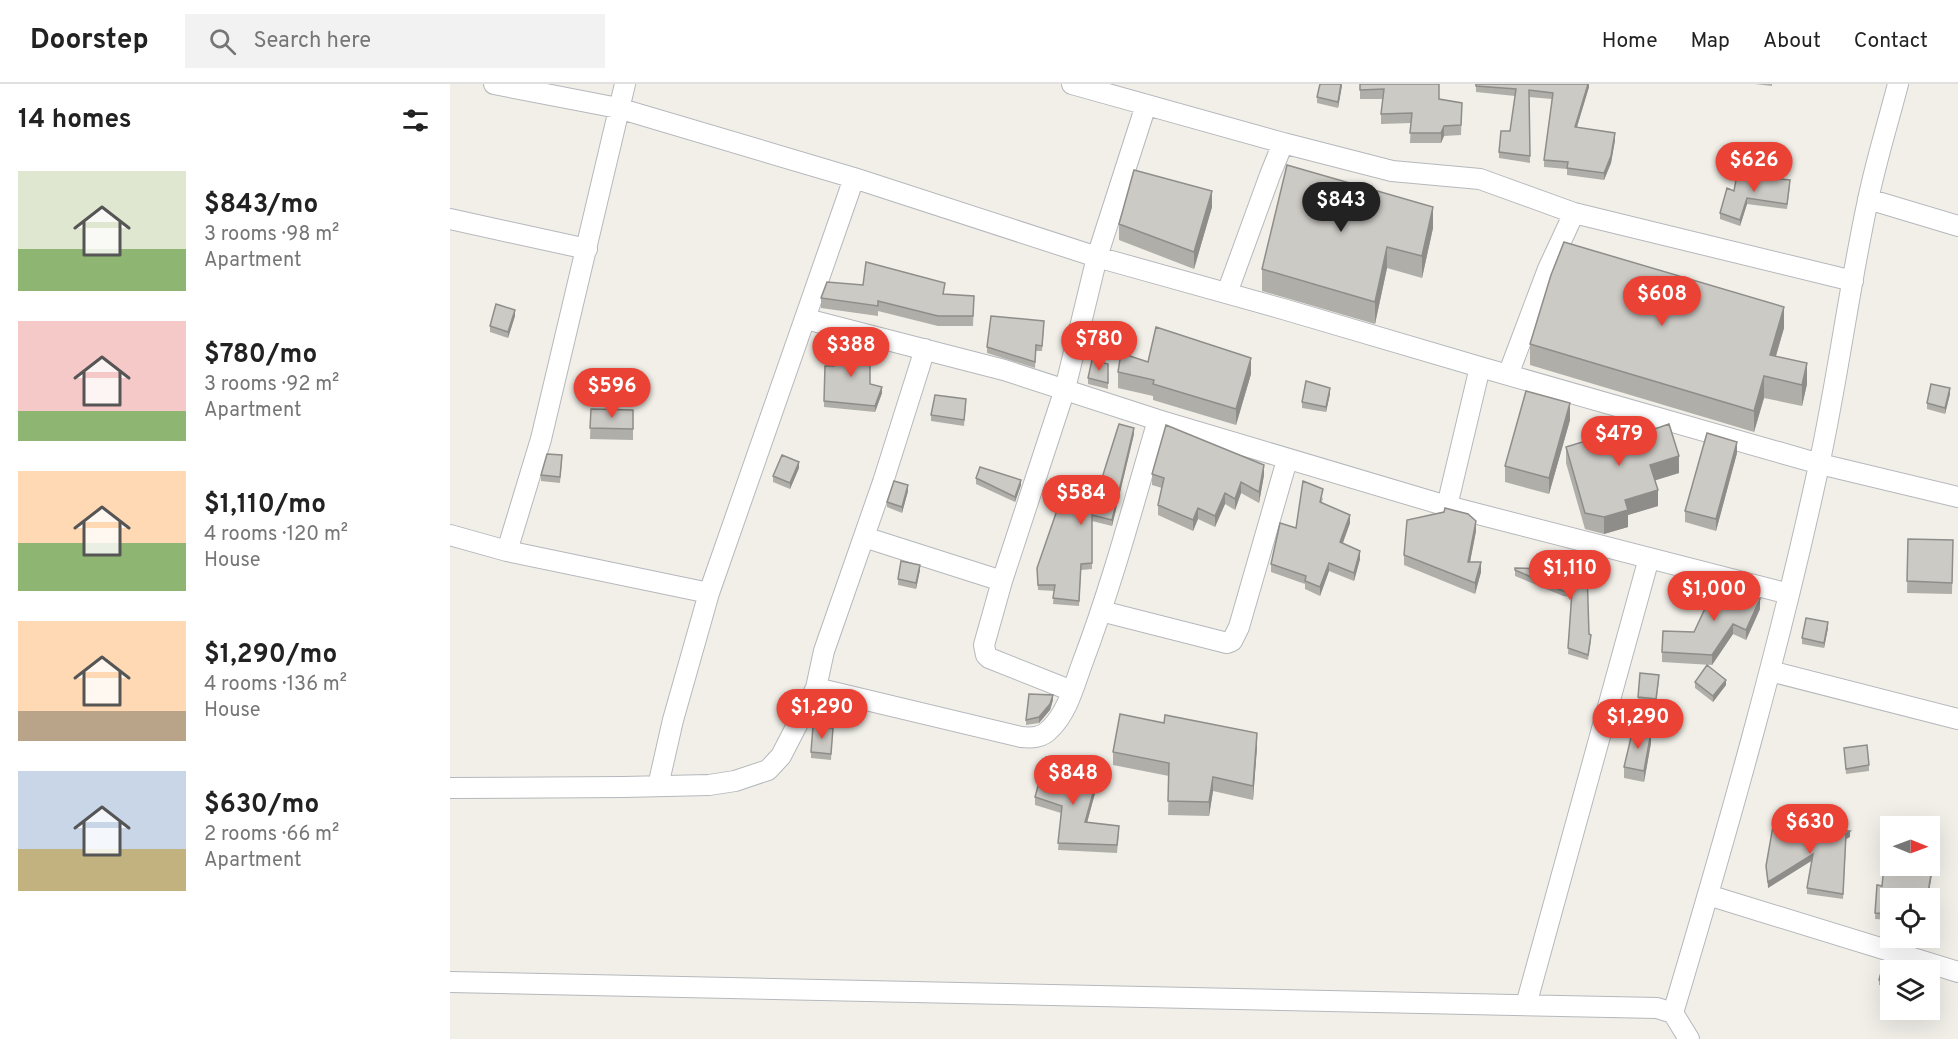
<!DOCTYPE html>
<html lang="en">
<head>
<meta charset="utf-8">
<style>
	body { margin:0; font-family:Overpass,sans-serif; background:#f2f2f2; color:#222; height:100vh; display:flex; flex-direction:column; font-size:22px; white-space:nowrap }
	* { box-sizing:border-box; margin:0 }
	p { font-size:20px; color:#767676 }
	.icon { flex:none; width:33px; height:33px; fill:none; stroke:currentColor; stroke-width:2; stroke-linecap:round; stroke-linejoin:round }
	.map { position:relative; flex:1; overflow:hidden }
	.side { display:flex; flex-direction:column; background:#fff; width:450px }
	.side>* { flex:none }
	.needle { width:39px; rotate:91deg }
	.tools { position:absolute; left:1430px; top:732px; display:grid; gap:12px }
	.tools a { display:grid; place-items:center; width:60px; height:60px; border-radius:0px; background:#fff; box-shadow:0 6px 24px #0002; font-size:30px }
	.price { position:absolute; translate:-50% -51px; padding:0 14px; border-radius:21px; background:#ea4335; color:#fff; font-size:20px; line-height:39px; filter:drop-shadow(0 2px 3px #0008) }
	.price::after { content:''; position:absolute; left:50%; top:36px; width:18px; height:14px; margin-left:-9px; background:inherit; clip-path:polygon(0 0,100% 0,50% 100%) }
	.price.active { background:#222; color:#fff }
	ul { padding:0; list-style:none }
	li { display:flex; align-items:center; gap:18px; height:150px; padding:0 18px }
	li span { display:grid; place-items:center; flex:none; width:168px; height:120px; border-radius:0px; color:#555 }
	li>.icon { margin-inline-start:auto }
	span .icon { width:72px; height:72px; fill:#fffc; stroke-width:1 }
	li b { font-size:26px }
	h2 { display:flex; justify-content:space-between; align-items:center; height:72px; padding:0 18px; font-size:26px }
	header { display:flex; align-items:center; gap:36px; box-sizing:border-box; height:84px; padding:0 30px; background:#fff; border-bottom:2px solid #e0e0e0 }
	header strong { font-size:28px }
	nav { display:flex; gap:33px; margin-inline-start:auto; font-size:21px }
	.search { width:420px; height:54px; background:#f2f2f2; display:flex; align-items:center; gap:15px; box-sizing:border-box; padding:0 21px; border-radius:0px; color:#767676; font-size:22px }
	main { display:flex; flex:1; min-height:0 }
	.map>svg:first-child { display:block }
</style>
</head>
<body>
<header>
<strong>Doorstep</strong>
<div class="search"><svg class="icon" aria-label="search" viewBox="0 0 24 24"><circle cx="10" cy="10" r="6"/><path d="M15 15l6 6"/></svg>Search here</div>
<nav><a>Home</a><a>Map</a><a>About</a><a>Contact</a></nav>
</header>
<main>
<section class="side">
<h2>14 homes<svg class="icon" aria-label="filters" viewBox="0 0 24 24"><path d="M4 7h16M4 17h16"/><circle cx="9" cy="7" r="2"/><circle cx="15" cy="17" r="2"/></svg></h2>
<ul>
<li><span style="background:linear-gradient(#dfe7d0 65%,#8fb573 0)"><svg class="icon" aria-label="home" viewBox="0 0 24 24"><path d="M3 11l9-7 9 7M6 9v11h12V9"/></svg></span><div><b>$843/mo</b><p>3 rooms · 98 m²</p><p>Apartment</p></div></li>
<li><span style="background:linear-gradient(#f6c9c9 75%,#8fb573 0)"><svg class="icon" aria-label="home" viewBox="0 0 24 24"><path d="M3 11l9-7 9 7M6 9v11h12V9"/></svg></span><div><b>$780/mo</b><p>3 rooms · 92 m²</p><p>Apartment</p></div></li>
<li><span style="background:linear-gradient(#ffd9b3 60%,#8fb573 0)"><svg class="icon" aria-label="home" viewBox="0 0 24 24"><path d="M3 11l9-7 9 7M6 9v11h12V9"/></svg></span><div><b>$1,110/mo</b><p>4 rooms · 120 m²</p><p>House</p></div></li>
<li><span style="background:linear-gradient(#ffd9b3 75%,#b9a48a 0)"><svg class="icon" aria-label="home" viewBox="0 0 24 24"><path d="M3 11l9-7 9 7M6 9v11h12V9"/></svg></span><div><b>$1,290/mo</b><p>4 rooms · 136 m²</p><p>House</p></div></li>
<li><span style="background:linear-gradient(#c9d6e8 65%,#c2b280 0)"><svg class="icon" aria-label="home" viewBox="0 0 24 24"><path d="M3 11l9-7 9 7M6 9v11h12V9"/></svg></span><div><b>$630/mo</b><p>2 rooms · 66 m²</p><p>Apartment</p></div></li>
</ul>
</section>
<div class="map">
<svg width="1508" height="955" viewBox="0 0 1508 955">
	<rect width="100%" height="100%" fill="#f1efe8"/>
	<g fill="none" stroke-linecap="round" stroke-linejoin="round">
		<defs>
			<path id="minor" d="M44 0 168 24 404 94 647 173 833 225 1030 283 1370 380 1508 413
				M622 0 833 59
				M1418 115 1508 142
				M0 135 137 165
				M777 209 820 91 833 59 942 87 1030 95 1124 129 1403 197
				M356 235 554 286 708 336 997 422 1339 510
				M1058 291 1098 185 1124 129
				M997 422 1030 283
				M0 451 57 467 259 509 404 94
				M414 453 552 497
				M57 467 91 355 175 0
				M651 527 777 559 782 557 789 543 837 376
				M1320 587 1508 635
				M366 604 571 653C582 654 592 654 600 645 617 629 624 602 632 580 662 501 684 418 708 336
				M622 607 539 574 536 571 534 561 552 497 615 305 647 173 696 21
				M208 702 223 636 259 509
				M0 704 174 703 259 701 285 697 318 686 331 672 366 604 374 567 433 398 475 265
				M1258 811 1508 888
				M0 898 1207 924 1223 929 1239 955
				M1076 921 1199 474
				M1223 929C1277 748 1329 566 1369 381 1388 293 1399 204 1418 116 1426 77 1438 39 1448 0"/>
		</defs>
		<use href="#minor" stroke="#b5b8bc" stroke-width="22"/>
		<use href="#minor" stroke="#fff" stroke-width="20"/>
	</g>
	<path fill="#afaea9" d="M892 0 888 24 867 19V13Z
		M910 0 1012 19 1011 51 994 52 991 59H960L961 39 931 40V30L933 15H910Z
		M1026 0H1139V3L1127 43 1165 56 1161 79 1154 96 1117 91V85L1094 83V76L1102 15 1079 13 1080 79 1049 74V68L1060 47 1065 12 1026 8Z
		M1305 0H1322V2Z
		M1340 102 1337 125 1297 120 1290 142 1270 135V129L1284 107Z
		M762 123 744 185 669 156V140Z
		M983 144 972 194 937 184 925 240 812 207V185Z
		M495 211 524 212 523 242H488L428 227V232L371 224V214Z
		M65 232 58 254 40 248V242Z
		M594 243 592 267H586L585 284 537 269V263Z
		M1334 244 1326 272 1357 300 1352 322 1314 314 1304 348 1080 281V260Z
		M698 278 801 290 786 341 703 316V312L668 304V288Z
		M658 280V305L638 300V294Z
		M420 300 432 309 425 328 374 323V317Z
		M880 310 876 328 852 324V318Z
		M1500 310 1495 330 1477 325V319Z
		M516 321 514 342 481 337V331Z
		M141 325 183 326V356L140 355Z
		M1120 336 1099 410 1055 398V382Z
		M1193 349 1229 389 1205 396 1208 422 1178 431V443L1154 450 1135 445 1116 379V363Z
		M684 350 662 442 642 437V485L631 486 629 522 603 520 604 507 588 506 587 484 641 429Z
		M1287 369 1266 447 1235 438V427Z
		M112 377 110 399 91 397V391Z
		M349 384 340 405 323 398V392Z
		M702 390 814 391 809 419 791 409 785 426 775 420 765 443 748 435 743 447 708 431V421L712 404 702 401Z
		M526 394 571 401 565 418 526 400Z
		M458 407 452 429 437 423V418Z
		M873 413 872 418 900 439 893 459 910 475 904 497 879 487 870 512 855 505V500L821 488V480L846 444Z
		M1026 447 1020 478 1031 488 1025 510 954 481V471Z
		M1458 455 1503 456 1502 510 1457 509Z
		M470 486 466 505 448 501V495Z
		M1065 486H1137L1139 550 1141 557 1138 576 1118 570 1121 513 1113 512 1065 492Z
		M1310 525 1296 556 1283 550 1262 581 1212 578V568L1244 548Z
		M1378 544 1374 564 1352 560V554Z
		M1209 597 1206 621 1188 619V613Z
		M1245 598 1276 601 1263 618 1245 604Z
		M603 616 600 626 589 639 576 641V636Z
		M383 644 381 676 361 674V668Z
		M1201 659 1194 698 1174 694V683Z
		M807 663 803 716 763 707 759 732 718 731 719 692 663 681V668Z
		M1394 664 1419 681V687L1396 690Z
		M645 709 637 739 669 749 667 769 608 766 611 729 585 721V713Z
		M1400 753 1396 755 1393 815 1357 810V804L1362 776 1318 804 1316 782Z
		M1484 779 1440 814V836L1425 835 1427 801 1432 802Z
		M1440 886V904L1429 901V896Z"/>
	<path fill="#8f8d8a" d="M891 0 892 2 888 24V18Z
		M1138 0H1139V3L1125 49V43Z
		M994 42V52L991 59V49Z
		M1165 49V56L1161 79 1154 96V89Z
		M762 107V123L744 185V168Z
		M1297 114V120L1290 142V136Z
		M983 123V144L972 194V172Z
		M937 163V184L925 240V218Z
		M1334 223V244L1320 292V271Z
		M65 226V232L58 254V248Z
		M801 274V290L786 341V325Z
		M1357 279V300L1352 322V301Z
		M1314 292V314L1304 348V327Z
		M432 303V309L425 328V322Z
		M880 304V310L876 328V323Z
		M1500 304V310L1495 330V324Z
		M1120 319V336L1099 410V394Z
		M684 344V350L662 442V436Z
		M1287 358V369L1266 447V435Z
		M1229 372V389L1200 398V381Z
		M349 378V384L340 405V399Z
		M814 381V391L809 419V408Z
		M571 396V401L565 418V413Z
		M791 398V409L785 426V415Z
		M458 401V407L452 429V423Z
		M1208 406V422L1178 431V443L1154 450V433L1175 416Z
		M775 409V420L765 443V432Z
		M748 424V435L743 447V436Z
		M900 431V439L890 466V458Z
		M1026 437V447L1018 488V478Z
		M910 467V475L904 497V489Z
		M1031 478V488L1025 510V499Z
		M879 479V487L870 512V503Z
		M470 481V486L466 505V499Z
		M1310 515V525L1296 556V546Z
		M1378 538V544L1374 564V559Z
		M1283 540V550L1262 581V571Z
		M1276 596V601L1263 618V612Z
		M603 611V616L600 626 589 639V633Z
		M1201 648V659L1194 698V687Z
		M807 649V663L803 716V702Z
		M763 693V707L759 732V718Z
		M645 702V709L635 746V738Z
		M1400 747V753L1396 755 1393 815 1396 750Z
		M1483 747V753L1479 768V762Z
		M1363 770V776L1318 804V798Z
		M1484 773V779L1478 814H1477Z"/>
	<path fill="#cccac5" stroke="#8f8d8a" stroke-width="1.5" d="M870 0H891L888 18 867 13Z
		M910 0H989V15L1012 19 1011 41 994 42 991 49H960L962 29 931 30 934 5 910 6Z
		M1026 0H1138L1125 43 1165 49 1161 72 1154 89 1117 84 1118 78 1094 76 1103 9 1079 6 1080 72 1049 68 1051 47H1060L1066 5 1026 2Z
		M837 81 983 123 972 172 937 163 925 218 812 185Z
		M684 86 762 107 744 168 669 140Z
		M1287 90 1340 96 1337 120 1297 114 1290 136 1270 129 1277 104 1284 107Z
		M1114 158 1334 223 1320 271 1357 279 1352 301 1314 292 1304 327 1080 260 1101 191Z
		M416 178 495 199 493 210 524 212 523 232H488L428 217V222L371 214 377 198 413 201Z
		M46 220 65 226 58 248 40 242Z
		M541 232 594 237 592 262 586 261 585 278 537 263Z
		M706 243 801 274 786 325 703 300 704 296 668 288 671 269 698 278Z
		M400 261 420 264V300L432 303 425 322 374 317 375 282H384V266Z
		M642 276 658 280V299L638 294Z
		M856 297 880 304 876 323 852 318Z
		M1481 300 1500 304 1495 324 1477 319Z
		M1076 307 1120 319 1099 394 1055 382Z
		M485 311 516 315 514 336 481 331Z
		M141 325 183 326V345L140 344Z
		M669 340 684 344 662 436 642 431V479L631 480 629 517 603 514 605 501H588L587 484 613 409 641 418V429Z
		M1191 340 1193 349 1219 340 1229 372 1200 381 1208 406 1175 416 1178 426 1154 433 1135 429 1116 363Z
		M716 341 814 381 809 408 791 398 785 415 775 409 765 432 748 424 743 436 708 421 714 394 702 390Z
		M1257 349 1287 358 1266 435 1235 427Z
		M97 370 112 371 110 393 91 391Z
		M332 371 349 378 340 399 323 392Z
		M530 383 571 396 565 413 526 394Z
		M444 397 458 401 452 423 437 418Z
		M853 397 873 405 870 418 900 431 890 458 910 467 904 489 879 479 870 503 855 497 856 492 821 480 830 439 846 444Z
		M995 424 1018 430 1026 437 1018 478H1031L1025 499 954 471 957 436 994 428Z
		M1458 455 1503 456 1502 499 1457 497Z
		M451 477 470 481 466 499 448 495Z
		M1065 484 1137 486 1139 550 1141 551 1138 571 1118 564 1122 508 1113 507 1065 486Z
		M1268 497 1310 515 1296 546 1283 540 1262 571 1212 568 1213 547 1244 548Z
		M1356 534 1378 538 1374 559 1352 554Z
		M1257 581 1276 596 1263 612 1245 598Z
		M1190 589 1209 591 1206 615 1188 613Z
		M579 610 603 611 600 620 589 633 576 636Z
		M670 630 714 639 715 631 807 649 803 702 763 693 759 718 718 717 719 679 663 668Z
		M363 642 383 644 381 670 361 668Z
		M1183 645 1201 648 1194 687 1174 683Z
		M1417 661 1419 681 1396 685 1394 664Z
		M596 673 606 676 645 702 635 738 669 742 667 761 608 759 612 722 585 713Z
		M1323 742 1400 747 1396 750 1393 810 1357 804 1363 770 1318 798 1316 782Z
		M1479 746 1483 747 1479 762Z
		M1435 773H1440V782H1479V773H1484L1477 814H1440V830L1425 829 1427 801 1432 802Z
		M1434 877 1464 886H1440V899L1429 896Z"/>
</svg>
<div class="tools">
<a><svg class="needle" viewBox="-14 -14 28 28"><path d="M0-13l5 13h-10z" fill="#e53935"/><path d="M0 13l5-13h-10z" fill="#767676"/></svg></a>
<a><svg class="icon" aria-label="locate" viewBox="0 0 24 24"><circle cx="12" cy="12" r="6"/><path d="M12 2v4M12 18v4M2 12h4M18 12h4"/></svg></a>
<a><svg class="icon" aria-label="layers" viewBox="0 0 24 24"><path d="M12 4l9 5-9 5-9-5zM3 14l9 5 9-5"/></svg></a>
</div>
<b class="price" style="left:1304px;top:109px">$626</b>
<b class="price active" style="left:891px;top:149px">$843</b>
<b class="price" style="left:1212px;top:243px">$608</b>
<b class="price" style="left:649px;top:288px">$780</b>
<b class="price" style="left:401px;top:294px">$388</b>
<b class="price" style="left:162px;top:335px">$596</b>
<b class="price" style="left:1169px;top:383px">$479</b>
<b class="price" style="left:631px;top:442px">$584</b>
<b class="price" style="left:1120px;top:517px">$1,110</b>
<b class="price" style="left:1264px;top:538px">$1,000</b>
<b class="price" style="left:372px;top:656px">$1,290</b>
<b class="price" style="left:1188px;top:666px">$1,290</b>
<b class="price" style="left:623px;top:722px">$848</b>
<b class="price" style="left:1360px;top:771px">$630</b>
</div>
</main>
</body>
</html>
